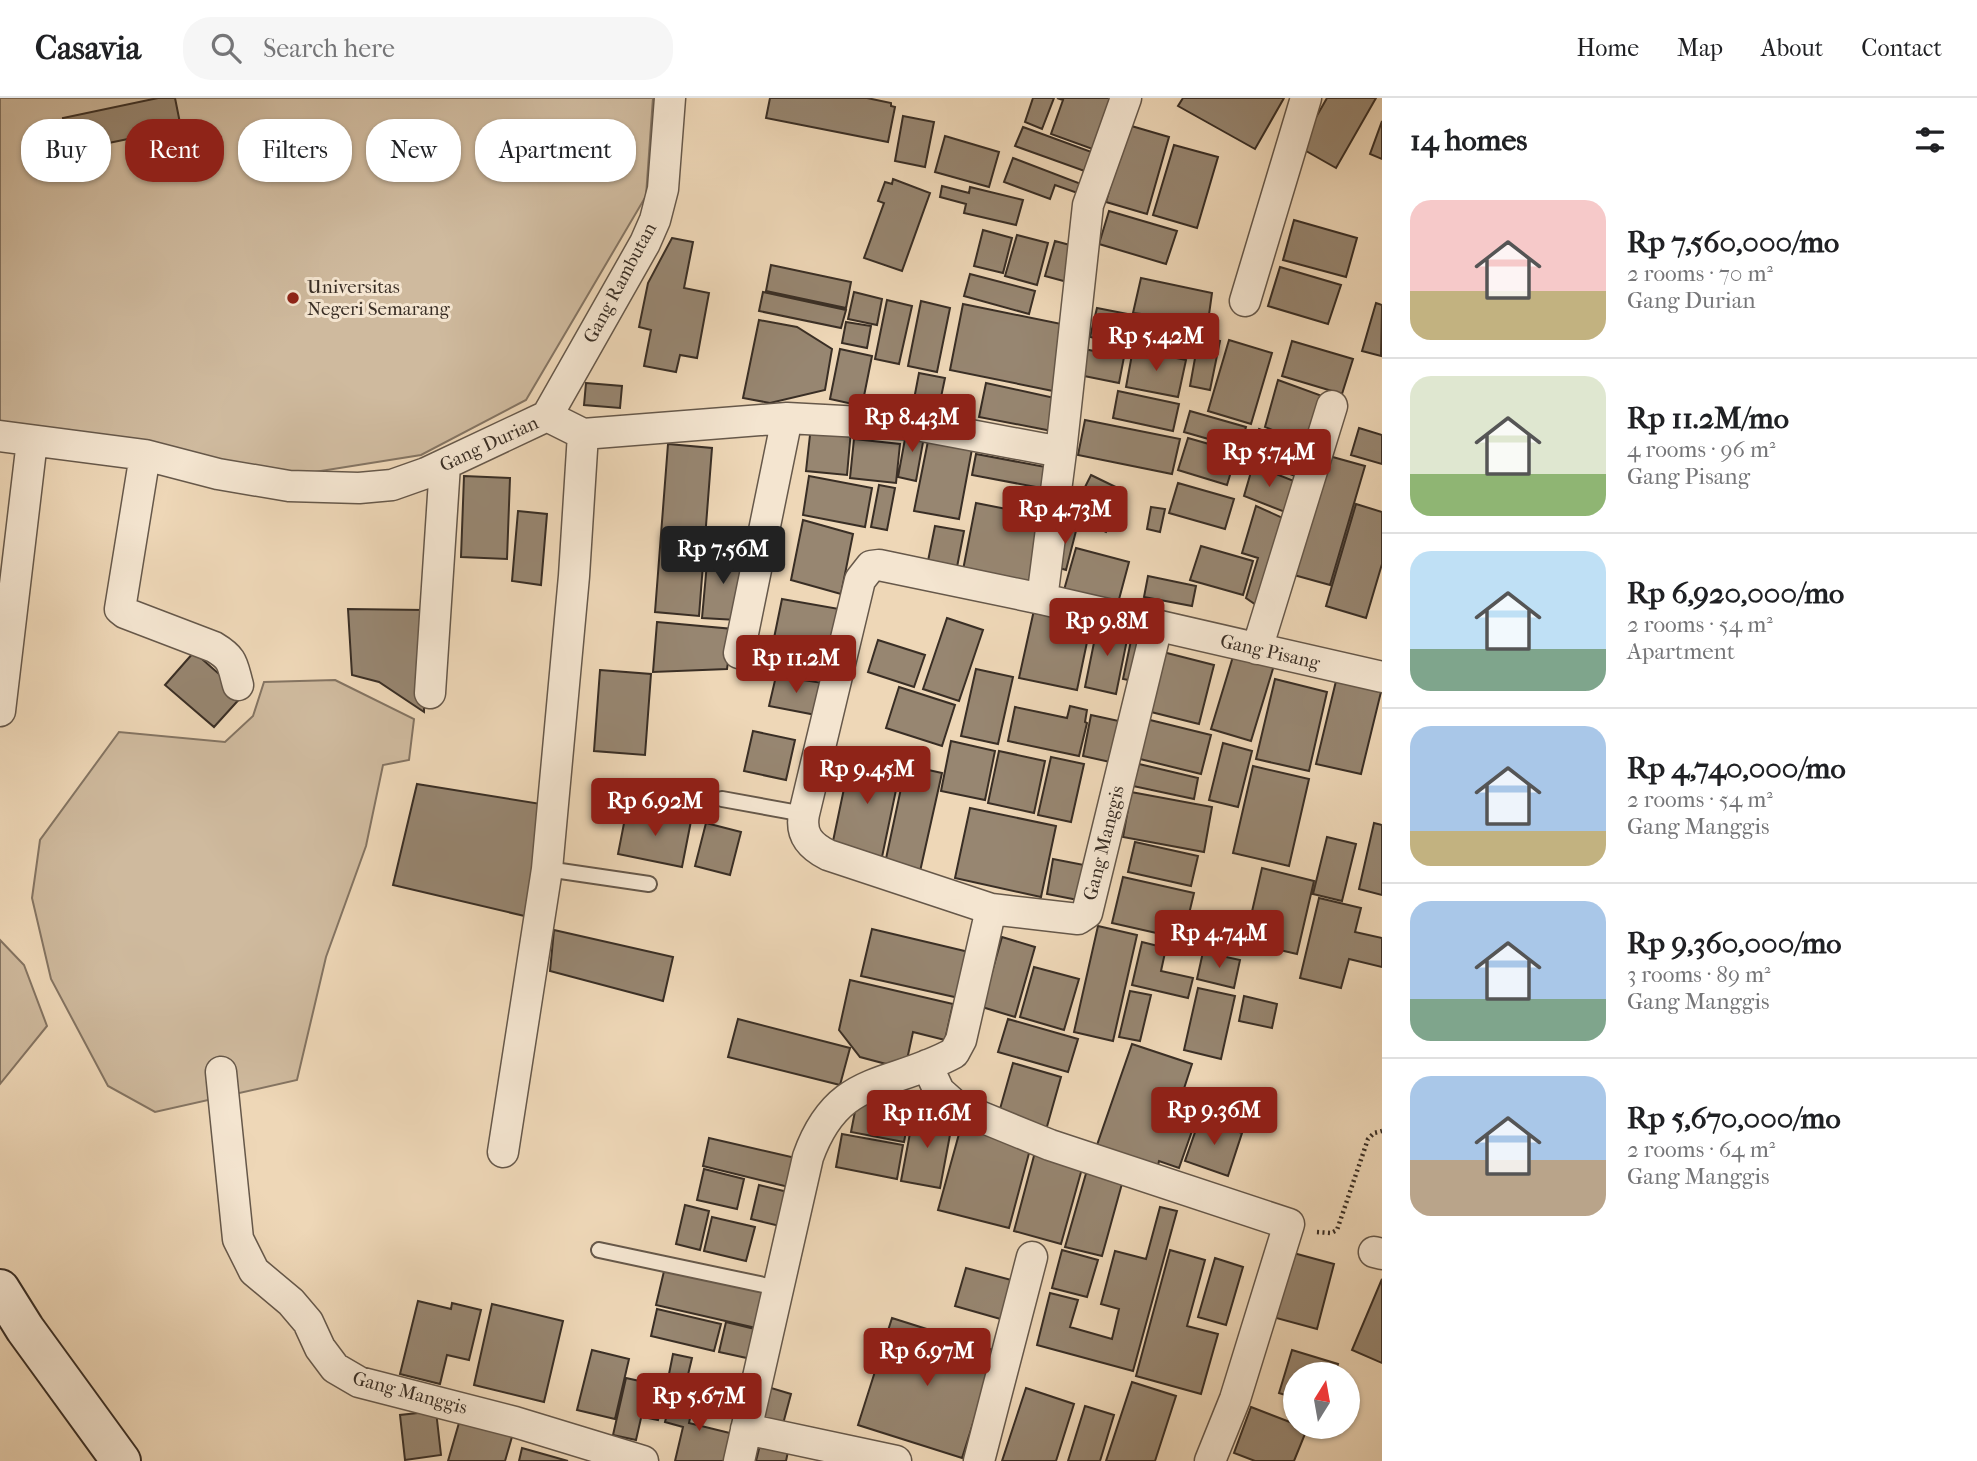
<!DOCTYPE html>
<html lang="en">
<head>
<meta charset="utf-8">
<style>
	body { margin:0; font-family:"IM FELL French Canon",serif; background:#f6f6f6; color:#202124; height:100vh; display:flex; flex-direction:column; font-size:26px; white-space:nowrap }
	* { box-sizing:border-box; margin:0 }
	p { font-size:23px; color:#757577 }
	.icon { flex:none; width:38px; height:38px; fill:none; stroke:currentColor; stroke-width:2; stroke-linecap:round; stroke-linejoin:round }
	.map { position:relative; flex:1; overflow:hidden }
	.panel { display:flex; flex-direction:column; background:#fff; width:595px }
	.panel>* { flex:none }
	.hud { position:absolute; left:21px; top:21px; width:665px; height:63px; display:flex; gap:14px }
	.needle { width:46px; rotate:11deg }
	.controls { position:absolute; left:1283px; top:1264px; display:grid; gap:14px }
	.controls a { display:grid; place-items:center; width:77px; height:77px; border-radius:50%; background:#fff; box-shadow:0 2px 5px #0004; font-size:35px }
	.price { position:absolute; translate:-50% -60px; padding:0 16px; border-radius:7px; background:#8f2418; color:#fff; font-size:23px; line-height:46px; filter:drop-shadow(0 2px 4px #0008) }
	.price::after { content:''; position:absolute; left:50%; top:42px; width:21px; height:16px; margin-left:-10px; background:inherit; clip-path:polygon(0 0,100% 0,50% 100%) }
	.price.selected { background:#222; color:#fff }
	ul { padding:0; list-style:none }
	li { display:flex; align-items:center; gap:21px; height:175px; padding:0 28px }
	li+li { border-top:2px solid #e0e0e0 }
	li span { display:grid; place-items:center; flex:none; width:196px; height:140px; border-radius:21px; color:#555 }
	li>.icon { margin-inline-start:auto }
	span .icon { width:84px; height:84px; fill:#fffc; stroke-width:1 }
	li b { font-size:30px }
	h2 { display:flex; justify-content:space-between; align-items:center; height:84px; padding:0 28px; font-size:30px }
	.chip { padding:0 24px; border-radius:28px; background:#fff; box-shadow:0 2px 5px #0004; font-size:24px; line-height:63px }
	.chip.selected { background:#8f2418; color:#fff }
	header { display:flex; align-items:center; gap:42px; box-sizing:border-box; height:98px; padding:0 35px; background:#fff; border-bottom:2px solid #e0e0e0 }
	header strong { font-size:33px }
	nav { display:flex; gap:38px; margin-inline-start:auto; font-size:24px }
	.search { width:490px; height:63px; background:#f6f6f6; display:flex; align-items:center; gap:18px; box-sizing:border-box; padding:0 24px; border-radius:28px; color:#757577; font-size:26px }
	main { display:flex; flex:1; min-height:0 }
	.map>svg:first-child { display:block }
</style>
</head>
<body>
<header>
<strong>Casavia</strong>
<div class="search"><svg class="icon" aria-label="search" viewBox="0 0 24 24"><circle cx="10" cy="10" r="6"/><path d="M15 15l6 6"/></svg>Search here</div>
<nav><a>Home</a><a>Map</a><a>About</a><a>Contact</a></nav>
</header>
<main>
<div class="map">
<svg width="1382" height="1363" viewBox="0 0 1382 1363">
	<rect width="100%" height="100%" fill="#eed7b7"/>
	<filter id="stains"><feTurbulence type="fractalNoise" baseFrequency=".00286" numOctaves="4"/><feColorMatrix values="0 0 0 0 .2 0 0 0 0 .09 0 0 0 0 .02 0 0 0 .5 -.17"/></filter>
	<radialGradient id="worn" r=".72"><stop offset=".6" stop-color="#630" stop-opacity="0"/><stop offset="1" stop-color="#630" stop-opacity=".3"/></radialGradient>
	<path fill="#cfba9e" stroke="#847462" stroke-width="2" d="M0 0H653L646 98 526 302 421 357 302 376 0 326Z
		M335 582 414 621 409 662 383 667 366 748 326 859 297 982 155 1014 108 988 51 881 32 800 40 742 119 634 225 644 253 618 264 584Z
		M0 842 24 867 47 928 0 986Z"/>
	<path fill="#978671" stroke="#392e25" stroke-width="2" d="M158 0H175L181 30 70 53 63 20Z
		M770 0H867L891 5V8L895 9 888 44 766 20Z
		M1033 0H1054L1042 31 1025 24Z
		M1057 0H1118L1098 53 1051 36 1063 2Z
		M1183 0H1284L1255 51 1178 8Z
		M1327 0H1376L1336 70 1299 49Z
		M903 18 934 24 925 69 895 63Z
		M1382 23V61L1370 56Z
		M1128 27 1169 39 1147 116 1106 104Z
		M1023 29 1097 56 1090 75 1015 48Z
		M945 38 999 54 989 89 935 74Z
		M1174 47 1218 59 1197 130 1153 117Z
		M1013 60 1089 89 1086 98 1055 87 1050 101 1004 84Z
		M893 81 930 95 902 173 864 160 884 105 878 103 885 84 892 86Z
		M942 88 969 95 970 89 1023 102 1016 127 964 115 966 106 940 99Z
		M1109 113 1177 133 1166 166 1099 146Z
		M1294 122 1357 140 1346 179 1283 162Z
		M983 132 1012 140 1003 175 974 168Z
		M1017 137 1048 145 1037 187 1005 178Z
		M672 140 693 144 684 190 709 195 697 260 680 257 676 274 644 268 651 232 639 229 648 185Z
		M1055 143 1081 150 1071 185 1045 178Z
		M771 167 851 184 846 210 766 193Z
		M1280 169 1341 187 1328 226 1268 208Z
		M970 176 1035 193 1029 216 964 198Z
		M1141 180 1212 195 1208 224 1133 215Z
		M763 194 846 212 841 230 759 213Z
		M854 194 882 201 877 227 848 221Z
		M887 202 912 208 899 266 875 261Z
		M921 203 950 210 937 274 908 268Z
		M1376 205 1382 207 1381 258 1362 253Z
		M963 206 1071 228 1058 294 950 272Z
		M1097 210 1194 229 1188 259 1090 239Z
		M759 222 797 229 832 251 825 292 770 305 743 300Z
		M846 224 871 228 867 250 842 245Z
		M1199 238 1220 243 1210 292 1190 288Z
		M1229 242 1272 255 1251 326 1208 313Z
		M1292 243 1353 261 1342 296 1282 278Z
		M1079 250 1124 259 1119 285 1074 276Z
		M840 251 872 258 862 308 830 301Z
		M1133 251 1186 262 1178 299 1126 289Z
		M919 275 945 280 936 323 911 317Z
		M1278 282 1325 299 1311 347 1265 329Z
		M586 285 622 288 620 310 584 307Z
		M986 285 1059 301 1052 333 979 319Z
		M1118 293 1179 306 1173 333 1113 320Z
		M1190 313 1246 329 1240 350 1184 334Z
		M1085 322 1180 341 1172 376 1078 357Z
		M811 328 851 332 847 377 806 373Z
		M907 330 925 333 916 383 898 379Z
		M1359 330 1382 337V366L1351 357Z
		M1259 331 1304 349 1295 378 1251 361Z
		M1188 340 1237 354 1227 387 1178 372Z
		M854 341 900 346 896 385 850 380Z
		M928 343 972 351 959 421 914 413Z
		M668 346 712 350 699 518 655 514Z
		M976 356 1056 371 1052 392 972 377Z
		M1329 358 1365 368 1330 487 1294 477Z
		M1253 367 1294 383 1285 414 1244 398Z
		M1091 377 1126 394 1106 434 1071 417Z
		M464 378 510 380 507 461 461 459Z
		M809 378 872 390 865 429 803 417Z
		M1178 385 1234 401 1225 431 1169 415Z
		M879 387 895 390 887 432 871 429Z
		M976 405 1047 419 1034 485 963 472Z
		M1356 406 1382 414V466L1366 520 1326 508Z
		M1256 408 1285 421 1259 509 1246 500 1258 460 1242 455Z
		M1151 409 1165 411 1160 434 1147 431Z
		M518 413 547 416 541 487 512 483Z
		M803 422 853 436 841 496 791 482Z
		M1064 425 1077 429 1066 472 1053 468Z
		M935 428 964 433 957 469 928 463Z
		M1201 448 1253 463 1243 497 1190 482Z
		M1076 450 1129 464 1118 505 1064 492Z
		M708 454 744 458 737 522 702 520Z
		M1148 478 1196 488 1192 508 1144 499Z
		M782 501 839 511 830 555 773 545Z
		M348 511 425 512 424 614 379 584 352 577Z
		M1034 512 1091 525 1077 592 1019 580Z
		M947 520 983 532 959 603 923 591Z
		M657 524 733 531 727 571 653 574Z
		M1098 525 1129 532 1116 596 1085 589Z
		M1133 533 1149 537 1139 584 1123 581Z
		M878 542 925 557 914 589 868 574Z
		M1235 552 1275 564 1251 643 1211 631Z
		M194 554 243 597 214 629 165 587Z
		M1163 554 1214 567 1199 626 1147 613Z
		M976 571 1013 579 998 646 961 638Z
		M600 572 651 576 645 657 594 653Z
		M776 578 823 585 816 617 769 608Z
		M1275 581 1327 594 1309 673 1256 661Z
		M1336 583 1381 594 1361 676 1316 666Z
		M899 589 955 607 942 648 886 630Z
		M1070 608 1087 612 1085 624 1087 625 1079 658 1008 643 1015 609 1067 620Z
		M1091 617 1128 625 1119 666 1083 658Z
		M1146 621 1211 637 1201 676 1136 660Z
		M753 633 795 642 786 682 744 673Z
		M951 643 995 653 985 702 941 693Z
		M1223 645 1252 653 1238 709 1209 702Z
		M999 653 1045 663 1034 715 988 705Z
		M851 657 901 668 882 759 832 748Z
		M1051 659 1084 666 1071 724 1038 717Z
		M1139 666 1198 680 1194 701 1133 688Z
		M906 667 942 675 919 778 884 770Z
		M1253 668 1309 681 1289 768 1233 755Z
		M417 686 541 706 533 820 393 787Z
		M1131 694 1212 709 1204 754 1123 739Z
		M627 710 691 723 682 769 618 756Z
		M970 710 1056 728 1041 799 955 780Z
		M706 725 741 734 730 777 695 768Z
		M1374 725 1382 727V797L1359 791Z
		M1327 739 1356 746 1342 803 1313 796Z
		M1135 744 1198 758 1191 788 1128 774Z
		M1053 761 1084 767 1078 802 1047 796Z
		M1262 770 1314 783 1297 856 1245 844Z
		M1123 779 1194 795 1183 841 1112 825Z
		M1319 800 1361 810 1355 834 1382 840V869L1349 861 1341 890 1300 880Z
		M1098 828 1137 837 1113 943 1074 934Z
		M872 831 969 854 959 900 861 878Z
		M554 832 673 859 663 903 550 873Z
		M1002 839 1035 849 1015 919 982 909Z
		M1142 844 1166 850 1161 873 1193 880 1188 900 1132 887Z
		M1203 854 1240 862 1234 890 1197 881Z
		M1034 869 1079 881 1064 932 1020 919Z
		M850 882 953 906 945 942 913 934 905 971 860 959 839 932Z
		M1198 890 1235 898 1221 961 1184 952Z
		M1130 893 1151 897 1140 943 1119 939Z
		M1244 898 1277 906 1272 930 1239 923Z
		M738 921 850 950 840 987 728 959Z
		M1008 921 1078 941 1068 974 998 954Z
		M1132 946 1192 966 1179 1006 1199 1013 1179 1070 1159 1063 1157 1071 1096 1050Z
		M1013 965 1061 979 1046 1032 998 1018Z
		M857 1003 910 1012 904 1044 851 1034Z
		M914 1014 953 1021 940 1090 901 1083Z
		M1200 1020 1242 1035 1228 1078 1185 1063Z
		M962 1025 1032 1044 1009 1130 938 1112Z
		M842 1036 903 1047 897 1081 836 1069Z
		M709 1040 800 1061 793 1090 703 1068Z
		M1035 1054 1083 1067 1061 1146 1014 1133Z
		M704 1071 744 1081 737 1111 697 1102Z
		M1087 1072 1123 1082 1102 1158 1065 1149Z
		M759 1087 792 1095 784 1129 751 1121Z
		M685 1107 709 1113 700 1152 676 1146Z
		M1160 1109 1177 1113 1133 1273 1037 1247 1050 1195 1078 1202 1070 1229 1112 1241 1119 1211 1101 1206 1115 1153 1146 1161Z
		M712 1119 755 1129 746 1163 704 1153Z
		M1062 1152 1098 1162 1087 1199 1052 1190Z
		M1170 1152 1205 1162 1187 1228 1218 1236 1201 1296 1136 1278Z
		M1286 1153 1334 1166 1317 1231 1269 1218Z
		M1215 1160 1243 1169 1226 1227 1198 1219Z
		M665 1169 764 1192 756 1230 656 1207Z
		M966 1170 1015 1183 1004 1222 955 1208Z
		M1382 1181V1265L1352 1252Z
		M418 1203 451 1211 452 1205 481 1212 469 1262 447 1257 440 1286 400 1276Z
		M492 1206 563 1223 544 1304 474 1287Z
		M657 1211 721 1226 714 1253 651 1238Z
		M892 1220 996 1253 962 1360 858 1327Z
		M726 1224 763 1233 756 1262 719 1254Z
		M592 1252 629 1261 615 1321 577 1312Z
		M1292 1252 1338 1266 1335 1276H1295V1300L1279 1295Z
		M673 1256 692 1260 686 1285 668 1281Z
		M626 1280 649 1285 636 1342 613 1337Z
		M652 1281 667 1285 658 1322 643 1319Z
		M1132 1284 1176 1298 1155 1363H1106Z
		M761 1287 791 1296 783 1326 752 1318Z
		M674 1288 696 1293 689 1325 742 1338 736 1363H675L683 1329 665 1324Z
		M1026 1290 1074 1306 1056 1363H1002Z
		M1085 1308 1114 1317 1100 1363H1068Z
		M1251 1309 1295 1326V1328L1307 1331 1294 1363H1255L1234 1355Z
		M436 1313 441 1357 405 1362 400 1317Z
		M461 1318 514 1332 505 1363H448Z
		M761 1343 789 1349 786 1363H756Z
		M522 1350 568 1363H519Z"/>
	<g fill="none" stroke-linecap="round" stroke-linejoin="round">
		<defs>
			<path id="lane" d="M722 701 804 716
				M547 771 649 786
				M599 1152 778 1190"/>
			<path id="street" d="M1245 203 1306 0
				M547 318 645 145 655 122 663 91 670 0
				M0 338 145 357 218 376 289 388 359 390 392 387 426 375 547 318 583 336 787 320 917 327 1061 354
				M145 357 120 511 125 515 214 549C234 561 232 566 238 587
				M1042 501 1061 354 1088 107 1126 0
				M1257 551 1332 308
				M739 555 787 320
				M430 595 445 367
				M0 613 32 343
				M991 811 828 757C810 748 800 737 804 716L860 482 871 468 879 467 1042 501 1382 579
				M927 967 939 993 957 1009 1050 1047 1289 1126 1235 1301 1210 1363
				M221 974 238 1141 254 1173 291 1204 308 1224 320 1250 335 1270 359 1284 515 1324 643 1363
				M503 1054 547 771 574 478 583 336
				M1374 1154 1382 1156
				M746 1331 896 1363
				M739 1363 808 1059C838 975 888 991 954 955L961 942 991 811 1078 821 1087 815 1157 528
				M979 1363 1032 1159"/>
			<path id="secondary" d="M0 1191 25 1231 121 1363"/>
		</defs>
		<use href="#lane" stroke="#66584a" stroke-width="18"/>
		<use href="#street" stroke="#66584a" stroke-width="33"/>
		<use href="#secondary" stroke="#392e25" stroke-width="42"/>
		<path stroke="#392e25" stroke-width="4.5" stroke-dasharray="2 3.5" stroke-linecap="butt" d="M1317 1134 1331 1135 1337 1132 1368 1041 1374 1035 1382 1033"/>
		<use href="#lane" stroke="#f4e5d0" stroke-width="14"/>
		<use href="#street" stroke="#f4e5d0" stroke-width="30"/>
		<use href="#secondary" stroke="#f4e5d0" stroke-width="38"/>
	</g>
	<circle fill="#8f2418" stroke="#f4e5d0" stroke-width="2.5" cx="293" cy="200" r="7"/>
	<g text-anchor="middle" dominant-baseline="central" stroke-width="6" stroke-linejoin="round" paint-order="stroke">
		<g font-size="19" fill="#392e25" stroke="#f4e5d0">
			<text transform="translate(620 185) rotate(-62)">Gang Rambutan</text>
			<text transform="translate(489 346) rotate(-25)">Gang Durian</text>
			<text transform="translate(1270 554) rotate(13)">Gang Pisang</text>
			<text transform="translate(1104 745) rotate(-76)">Gang Manggis</text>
			<text transform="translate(410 1295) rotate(15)">Gang Manggis</text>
		</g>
		<g font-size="19" fill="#392e25" stroke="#f4e5d0" text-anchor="start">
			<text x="307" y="189">Universitas<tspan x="307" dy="22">Negeri Semarang</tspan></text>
		</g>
	</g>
	<rect width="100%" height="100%" filter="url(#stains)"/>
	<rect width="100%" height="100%" fill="url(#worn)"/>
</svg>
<div class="controls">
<a><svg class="needle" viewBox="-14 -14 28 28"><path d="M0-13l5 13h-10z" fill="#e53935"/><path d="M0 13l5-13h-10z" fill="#757577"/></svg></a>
</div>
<b class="price" style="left:1156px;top:275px">Rp 5.42M</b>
<b class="price" style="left:912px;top:356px">Rp 8.43M</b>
<b class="price" style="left:1269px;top:391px">Rp 5.74M</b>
<b class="price" style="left:1065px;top:448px">Rp 4.73M</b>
<b class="price selected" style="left:723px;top:488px">Rp 7.56M</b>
<b class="price" style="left:1107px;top:560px">Rp 9.8M</b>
<b class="price" style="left:796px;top:597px">Rp 11.2M</b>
<b class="price" style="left:867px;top:708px">Rp 9.45M</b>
<b class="price" style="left:655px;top:740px">Rp 6.92M</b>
<b class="price" style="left:1219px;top:872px">Rp 4.74M</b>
<b class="price" style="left:1214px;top:1049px">Rp 9.36M</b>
<b class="price" style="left:927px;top:1052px">Rp 11.6M</b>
<b class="price" style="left:927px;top:1290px">Rp 6.97M</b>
<b class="price" style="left:699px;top:1335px">Rp 5.67M</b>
<div class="hud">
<a class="chip">Buy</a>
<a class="chip selected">Rent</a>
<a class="chip">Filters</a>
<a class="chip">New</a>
<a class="chip">Apartment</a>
</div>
</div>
<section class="panel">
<h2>14 homes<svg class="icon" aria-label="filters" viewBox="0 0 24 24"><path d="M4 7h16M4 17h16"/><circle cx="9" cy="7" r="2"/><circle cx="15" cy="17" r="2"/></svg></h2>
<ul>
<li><span style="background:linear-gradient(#f6c9c9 65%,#c2b280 0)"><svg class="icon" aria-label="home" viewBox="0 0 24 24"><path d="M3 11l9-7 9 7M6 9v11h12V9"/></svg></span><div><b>Rp 7,560,000/mo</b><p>2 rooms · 70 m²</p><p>Gang Durian</p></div></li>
<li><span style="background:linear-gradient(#dfe7d0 70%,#8fb573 0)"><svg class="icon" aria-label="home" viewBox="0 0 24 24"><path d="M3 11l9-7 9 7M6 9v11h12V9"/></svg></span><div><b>Rp 11.2M/mo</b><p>4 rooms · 96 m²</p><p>Gang Pisang</p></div></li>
<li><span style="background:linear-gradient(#bfe0f5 70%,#7fa58c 0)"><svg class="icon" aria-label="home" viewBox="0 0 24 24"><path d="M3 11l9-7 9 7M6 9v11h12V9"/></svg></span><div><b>Rp 6,920,000/mo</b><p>2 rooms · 54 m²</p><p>Apartment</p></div></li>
<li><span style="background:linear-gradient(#a9c7e8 75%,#c2b280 0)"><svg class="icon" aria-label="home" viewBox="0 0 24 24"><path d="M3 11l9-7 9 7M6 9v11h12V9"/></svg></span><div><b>Rp 4,740,000/mo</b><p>2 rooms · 54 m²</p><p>Gang Manggis</p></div></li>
<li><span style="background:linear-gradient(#a9c7e8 70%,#7fa58c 0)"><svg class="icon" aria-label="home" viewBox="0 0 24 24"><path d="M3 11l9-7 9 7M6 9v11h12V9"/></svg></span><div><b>Rp 9,360,000/mo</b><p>3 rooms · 89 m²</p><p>Gang Manggis</p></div></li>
<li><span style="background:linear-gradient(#a9c7e8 60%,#b9a48a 0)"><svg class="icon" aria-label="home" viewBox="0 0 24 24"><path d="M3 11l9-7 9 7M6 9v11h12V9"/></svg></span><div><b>Rp 5,670,000/mo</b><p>2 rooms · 64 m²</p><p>Gang Manggis</p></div></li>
</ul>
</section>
</main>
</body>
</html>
